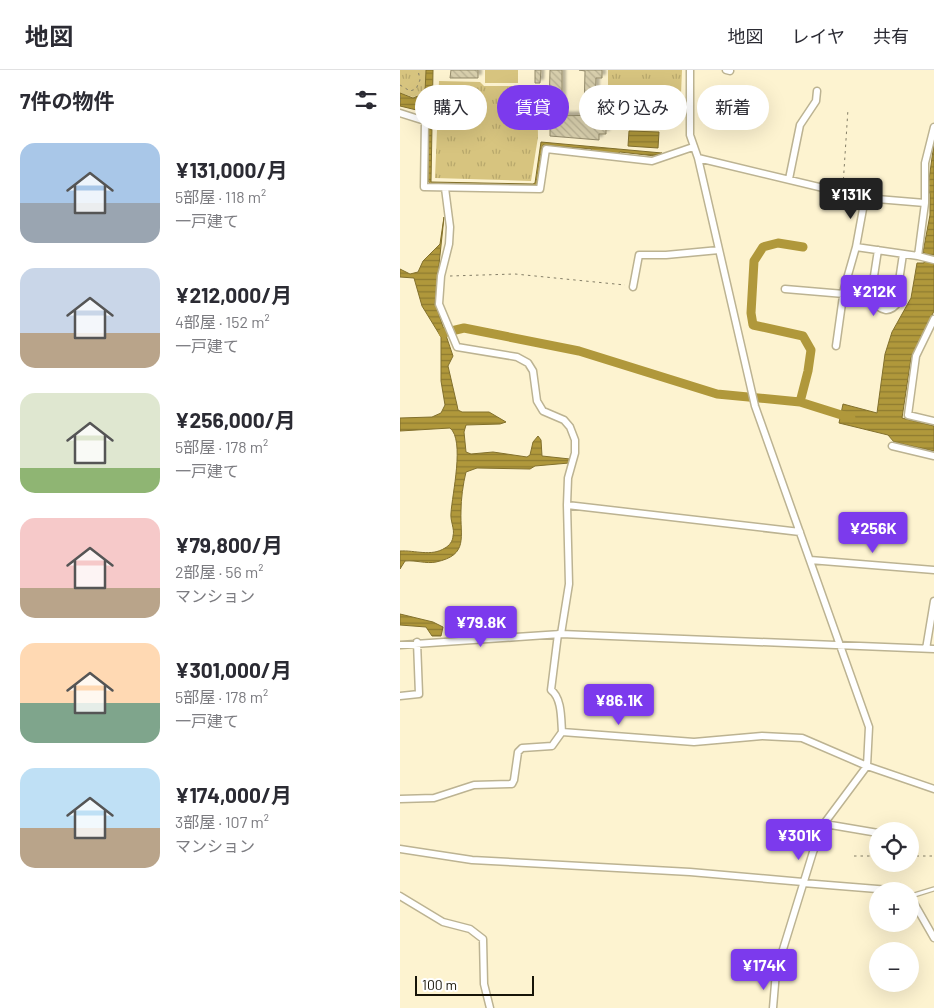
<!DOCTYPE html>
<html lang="ja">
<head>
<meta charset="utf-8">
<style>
	body { margin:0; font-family:Barlow,"Noto Sans JP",sans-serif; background:#f7f7f7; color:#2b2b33; height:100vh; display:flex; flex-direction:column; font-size:19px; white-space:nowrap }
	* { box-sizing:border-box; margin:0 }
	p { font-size:16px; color:#7c7c81 }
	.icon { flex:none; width:28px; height:28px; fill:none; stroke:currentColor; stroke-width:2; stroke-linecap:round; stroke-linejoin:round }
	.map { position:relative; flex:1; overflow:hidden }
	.details { display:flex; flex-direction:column; background:#fff; width:400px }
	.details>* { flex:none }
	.hud { position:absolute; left:15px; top:15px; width:444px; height:45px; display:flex; gap:10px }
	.buttons { position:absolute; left:469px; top:752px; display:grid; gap:10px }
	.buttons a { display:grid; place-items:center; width:50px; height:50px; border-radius:50%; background:#fff; box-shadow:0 5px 20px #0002; font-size:25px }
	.scale { position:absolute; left:15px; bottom:12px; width:119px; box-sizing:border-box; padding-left:5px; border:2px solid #171408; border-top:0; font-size:14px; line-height:18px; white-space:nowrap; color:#171408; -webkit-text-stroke:4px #fff; paint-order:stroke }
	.price { position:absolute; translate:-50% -42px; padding:0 11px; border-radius:5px; background:#7c3aed; color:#fff; font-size:16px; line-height:32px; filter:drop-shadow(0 1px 2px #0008) }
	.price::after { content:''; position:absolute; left:50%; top:30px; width:15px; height:11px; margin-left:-8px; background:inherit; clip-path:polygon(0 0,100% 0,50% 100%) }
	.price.current { background:#222; color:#fff }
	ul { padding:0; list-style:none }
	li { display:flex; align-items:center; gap:15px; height:125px; padding:0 20px }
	li span { display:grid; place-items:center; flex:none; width:140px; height:100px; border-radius:15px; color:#555 }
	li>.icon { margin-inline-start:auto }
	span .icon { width:60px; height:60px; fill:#fffc; stroke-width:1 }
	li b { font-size:21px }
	h2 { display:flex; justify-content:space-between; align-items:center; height:60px; padding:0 20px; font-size:21px }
	.chip { padding:0 18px; border-radius:22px; background:#fff; box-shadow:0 5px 20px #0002; font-size:18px; line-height:45px }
	.chip.current { background:#7c3aed; color:#fff }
	header { display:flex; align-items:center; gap:30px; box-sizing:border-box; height:70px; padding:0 25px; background:#fff; border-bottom:1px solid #e1e1e2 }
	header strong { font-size:24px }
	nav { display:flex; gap:28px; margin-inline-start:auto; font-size:18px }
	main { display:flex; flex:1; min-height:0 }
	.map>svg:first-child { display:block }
</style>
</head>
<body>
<header>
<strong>地図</strong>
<nav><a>地図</a><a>レイヤ</a><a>共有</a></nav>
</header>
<main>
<section class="details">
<h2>7件の物件<svg class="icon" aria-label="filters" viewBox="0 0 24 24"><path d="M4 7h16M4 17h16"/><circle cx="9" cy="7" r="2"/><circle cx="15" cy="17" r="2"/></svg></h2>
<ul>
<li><span style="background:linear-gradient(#a9c7e8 60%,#9aa5b1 0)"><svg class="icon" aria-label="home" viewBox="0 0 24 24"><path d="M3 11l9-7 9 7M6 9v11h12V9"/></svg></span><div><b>¥131,000/月</b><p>5部屋 · 118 m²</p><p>一戸建て</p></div></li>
<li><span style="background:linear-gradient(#c9d6e8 65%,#b9a48a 0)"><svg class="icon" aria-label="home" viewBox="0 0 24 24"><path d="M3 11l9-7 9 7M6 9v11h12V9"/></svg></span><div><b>¥212,000/月</b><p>4部屋 · 152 m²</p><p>一戸建て</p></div></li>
<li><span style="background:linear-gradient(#dfe7d0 75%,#8fb573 0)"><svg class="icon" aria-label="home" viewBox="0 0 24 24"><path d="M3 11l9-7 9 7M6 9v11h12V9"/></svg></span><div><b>¥256,000/月</b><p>5部屋 · 178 m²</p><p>一戸建て</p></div></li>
<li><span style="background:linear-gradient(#f6c9c9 70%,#b9a48a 0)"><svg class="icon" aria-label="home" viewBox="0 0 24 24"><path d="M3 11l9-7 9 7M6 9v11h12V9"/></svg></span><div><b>¥79,800/月</b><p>2部屋 · 56 m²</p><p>マンション</p></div></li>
<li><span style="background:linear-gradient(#ffd9b3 60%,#7fa58c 0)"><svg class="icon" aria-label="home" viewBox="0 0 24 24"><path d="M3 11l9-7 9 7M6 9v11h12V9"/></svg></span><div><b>¥301,000/月</b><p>5部屋 · 178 m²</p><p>一戸建て</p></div></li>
<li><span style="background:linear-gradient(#bfe0f5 60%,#b9a48a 0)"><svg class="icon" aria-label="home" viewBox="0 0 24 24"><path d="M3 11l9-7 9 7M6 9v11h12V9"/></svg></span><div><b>¥174,000/月</b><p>3部屋 · 107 m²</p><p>マンション</p></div></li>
</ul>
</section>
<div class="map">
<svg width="534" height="938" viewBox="0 0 534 938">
	<defs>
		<pattern id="grass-tufts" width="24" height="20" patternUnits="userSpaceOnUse" patternTransform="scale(1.25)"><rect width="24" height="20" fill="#d7c47f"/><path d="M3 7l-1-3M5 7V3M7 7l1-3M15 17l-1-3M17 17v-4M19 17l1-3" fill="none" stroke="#b8a86c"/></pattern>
		<pattern id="water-rules" width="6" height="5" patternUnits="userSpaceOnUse" patternTransform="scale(1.25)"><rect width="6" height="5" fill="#b0983b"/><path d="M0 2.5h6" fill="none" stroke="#8e7b30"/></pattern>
		<pattern id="building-back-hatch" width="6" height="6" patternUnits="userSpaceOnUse" patternTransform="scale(1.25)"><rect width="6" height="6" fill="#d7ceac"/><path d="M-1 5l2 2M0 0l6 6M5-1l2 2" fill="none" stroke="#b8b092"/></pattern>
		<filter id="shadow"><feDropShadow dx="3.5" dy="-3.5" stdDeviation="1" flood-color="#0004"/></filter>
	</defs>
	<rect width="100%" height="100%" fill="#fdf3d0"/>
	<path fill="url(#grass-tufts)" d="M0 0H26L25 23 13 27 0 23Z
		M208 0H282L281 24 272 26 270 50 219 48 208 39Z
		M39 11 80 12 84 16H137L138 67 131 111 35 108Z"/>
	<path fill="#d7c47f" d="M85 0H118V13H85Z"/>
	<path fill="url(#water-rules)" stroke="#82702c" d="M26 0H33L31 112 133 114 135 113 141 72 262 83 255 86 220 82 217 84 193 82 191 79 143 75 138 114 135 117 31 115 28 111 29 43 0 36V23L13 28 25 23Z
		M229 61 259 62 258 78 228 76Z
		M534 73V241L511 288 502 348 534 356V381L494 372 488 365 439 353 443 334 477 343 485 284 492 262 511 228 517 193H524L526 184 523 182 530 145V124L528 117Z
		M44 147 35 233 53 286 48 296 57 335 58 340 62 342H89L106 352 100 354 66 355 64 362 66 382 71 384 93 382 127 387 130 385 133 372 138 366 141 370 142 386 170 389 169 393 135 396 130 399 77 398 66 402C63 414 61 429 61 441 60 467 69 485 36 492 26 494 16 490 5 491L0 499V481C15 480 31 487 45 478 49 476 53 471 53 466 55 459 50 451 51 443 52 425 65 370 50 358L0 361V348L32 347 41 343 45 335 41 311V267L22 236 14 208 0 207V199L10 204 18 202 23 191 40 174Z
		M0 544 33 552 43 557 41 566H32L26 557 0 555Z"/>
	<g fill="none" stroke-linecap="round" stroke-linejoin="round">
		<path stroke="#b0983b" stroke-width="9" d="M43 263 64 258 179 281 317 324 400 332 451 348
			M400 332 408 301 411 280 403 266 353 255 351 243 354 191 363 177 378 173 403 177"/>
	</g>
	<path fill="url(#building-back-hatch)" stroke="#948b6b" filter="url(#shadow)" d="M51 0H78V8H50Z
		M135 0H141L140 13H135Z
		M150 0H162V46L145 47V38H149Z
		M179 0H202V8H196L195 43H184L185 1Z
		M206 45V64H199V70L150 66V46Z"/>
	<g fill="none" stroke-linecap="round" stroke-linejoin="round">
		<defs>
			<path id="service" d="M511 826 534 819"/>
			<path id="minor" d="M290 0V65L298 88 355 336 469 657 467 696 426 751 413 782 376 902 373 938
				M326 0 330 1
				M0 43 25 51 24 117 140 119 146 79 252 91 293 77
				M298 88 465 128 456 177 518 186 525 133V93L534 57
				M389 109 400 55 416 31 417 21
				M45 118 50 157 49 174 41 206 39 234 57 277 117 287 128 293 133 301 137 331 143 341 164 350 170 357 175 370V383L168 408 167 435 169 514 161 564 534 579
				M465 128 525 133
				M518 186 534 190
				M474 206 478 180
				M233 217 239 185H266L319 180
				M385 219 444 224 471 229C480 241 490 245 499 231V211L503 184
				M534 249 516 286 508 345 534 351
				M436 276 444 219 456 177
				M492 376 534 386
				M167 435 400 462
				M410 490 534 500
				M158 564 151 620C162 628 161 649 162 662
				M0 575 161 564
				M526 579 534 531
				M0 626 19 624 17 572
				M0 729 34 728 74 715 112 714 114 710 118 682 122 678 152 676 162 662 294 672 362 666 402 668 467 696 534 719
				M425 754 478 763
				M0 779 72 790 290 802 403 812
				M403 813 502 821
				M0 826 43 852 70 859 83 869 84 914 90 938
				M510 826 534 868"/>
		</defs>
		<use href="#service" stroke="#bcb392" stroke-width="5.5"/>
		<use href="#minor" stroke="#bcb392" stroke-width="9"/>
		<path stroke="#847e67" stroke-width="1" stroke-dasharray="2.5 4" stroke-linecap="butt" d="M0 15 10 21 16 19 20 10 18 0
			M0 26V28
			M0 30V34
			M443 116 448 39
			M50 206 115 204 225 215
			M454 786H478
			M510 786H534"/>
		<use href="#service" stroke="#fff" stroke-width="3"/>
		<use href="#minor" stroke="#fff" stroke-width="6"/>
	</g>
</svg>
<div class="buttons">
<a><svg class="icon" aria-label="locate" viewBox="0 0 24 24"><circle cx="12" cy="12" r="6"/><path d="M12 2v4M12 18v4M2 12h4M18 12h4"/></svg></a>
<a>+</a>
<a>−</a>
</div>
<div class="scale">100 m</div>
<b class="price current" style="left:451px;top:150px">¥131K</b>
<b class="price" style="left:474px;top:247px">¥212K</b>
<b class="price" style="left:473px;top:484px">¥256K</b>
<b class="price" style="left:81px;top:578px">¥79.8K</b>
<b class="price" style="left:219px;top:656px">¥86.1K</b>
<b class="price" style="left:399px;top:791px">¥301K</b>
<b class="price" style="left:364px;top:921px">¥174K</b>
<div class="hud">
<a class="chip">購入</a>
<a class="chip current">賃貸</a>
<a class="chip">絞り込み</a>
<a class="chip">新着</a>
</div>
</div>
</main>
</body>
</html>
